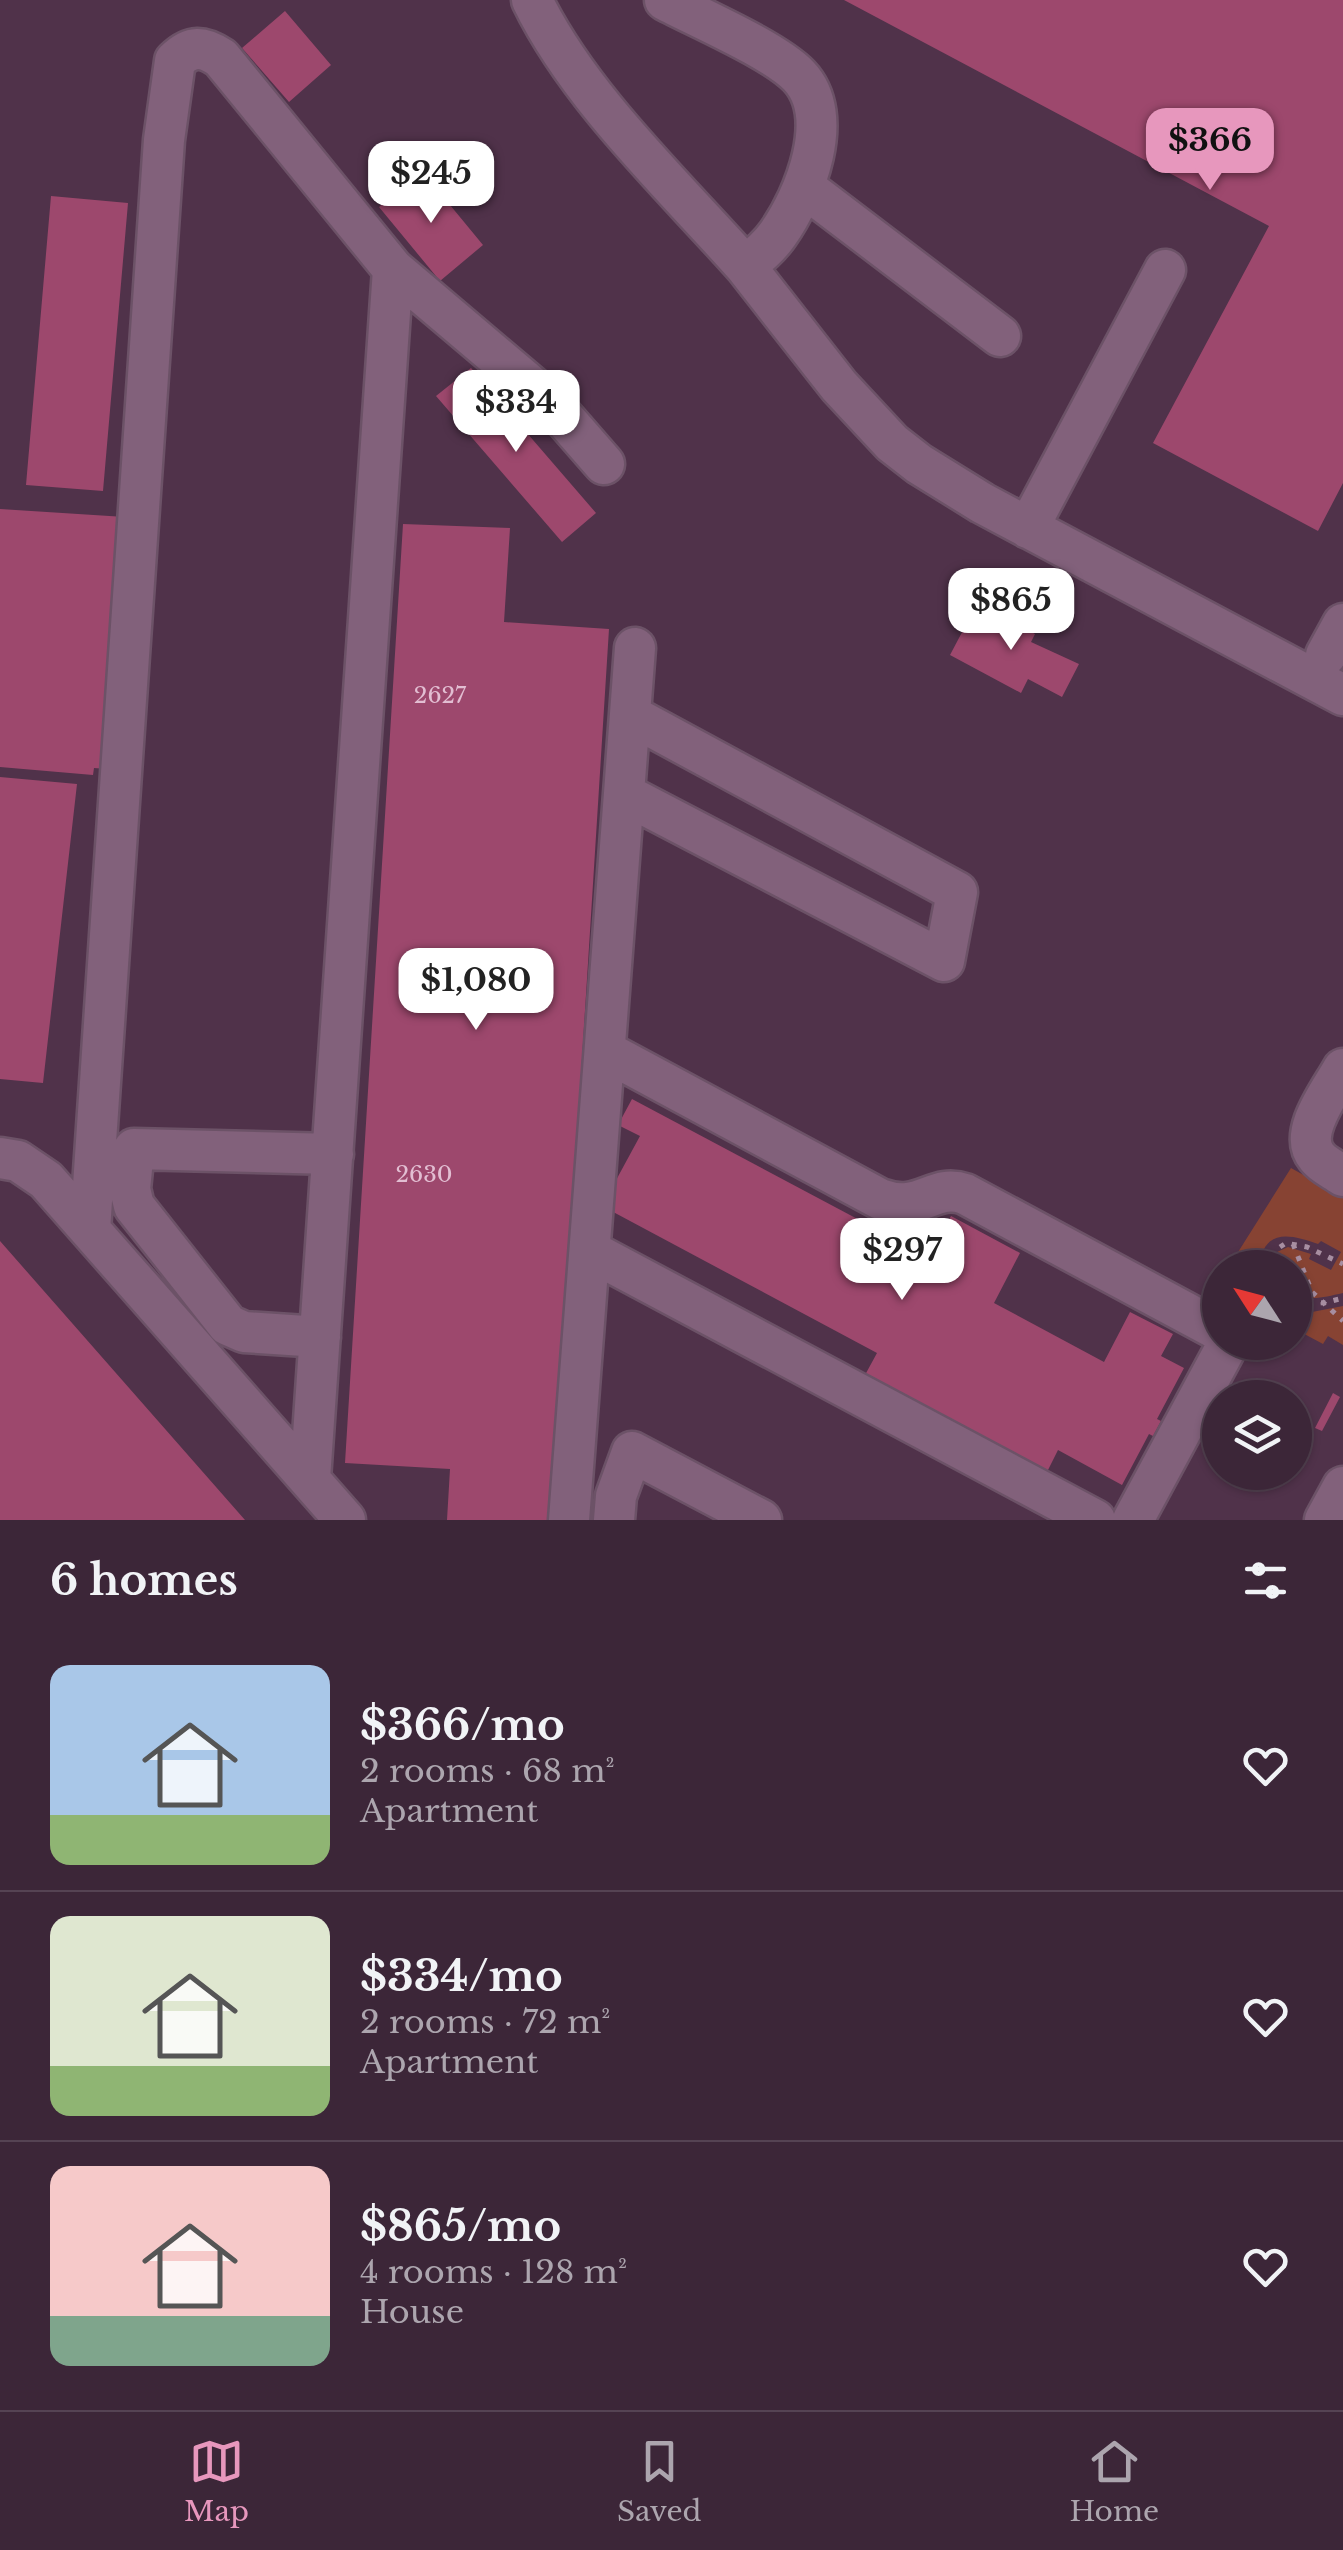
<!DOCTYPE html>
<html lang="en">
<head>
<meta charset="utf-8">
<style>
	body { margin:0; font-family:"Libre Baskerville",serif; background:#473243; color:#f1f3f6; height:100vh; display:flex; flex-direction:column; font-size:38px; white-space:nowrap }
	* { box-sizing:border-box; margin:0 }
	p { font-size:32px; color:#aca5ae }
	.icon { flex:none; width:55px; height:55px; fill:none; stroke:currentColor; stroke-width:2; stroke-linecap:round; stroke-linejoin:round }
	.map { position:relative; height:1520px; overflow:hidden }
	.drawer { display:flex; flex-direction:column; background:#3c2638; flex:1 }
	.drawer>* { flex:none }
	.needle { width:65px; rotate:306deg }
	.tools { position:absolute; left:1202px; top:1250px; display:grid; gap:20px }
	.tools a { display:grid; place-items:center; width:110px; height:110px; border-radius:50%; background:#3c2638; box-shadow:0 2px 8px #0004,0 0 0 2px #554353; font-size:50px }
	.price { position:absolute; translate:-50% -85px; padding:0 22px; border-radius:20px; background:#fff; color:#222; font-size:32px; line-height:65px; filter:drop-shadow(0 2px 5px #0008) }
	.price::after { content:''; position:absolute; left:50%; top:60px; width:30px; height:22px; margin-left:-15px; background:inherit; clip-path:polygon(0 0,100% 0,50% 100%) }
	.price.current { background:#e797bd; color:#111 }
	ul { padding:0; list-style:none }
	li { display:flex; align-items:center; gap:30px; height:250px; padding:0 50px }
	li+li { border-top:2px solid #554353 }
	li span { display:grid; place-items:center; flex:none; width:280px; height:200px; border-radius:20px; color:#555 }
	li>.icon { margin-inline-start:auto }
	span .icon { width:120px; height:120px; fill:#fffc; stroke-width:1 }
	li b { font-size:42px }
	h2 { display:flex; justify-content:space-between; align-items:center; height:120px; padding:0 50px; font-size:42px }
	.tabs { display:flex; justify-content:space-around; align-items:center; height:140px; border-top:2px solid #554353; background:#3c2638; font-size:28px; color:#aca5ae }
	.tabs a { display:grid; justify-items:center; gap:5px }
	.tabs .current { color:#e797bd }
	.map>svg:first-child { display:block }
</style>
</head>
<body>
<div class="map">
<svg width="1343" height="1520" viewBox="0 0 1343 1520">
	<rect width="100%" height="100%" fill="#50324a"/>
	<path fill="#874333" d="M1291 1168 1343 1197V1293C1325 1297 1313 1301 1295 1295V1268L1271 1267 1277 1252 1288 1247 1311 1254 1309 1259 1331 1270 1341 1252 1321 1241 1318 1244C1289 1234 1264 1228 1259 1267L1228 1268Z
		M1343 1306V1345L1328 1336 1323 1344 1295 1329V1309L1312 1312Z"/>
	<path fill="#9d486d" d="M844 0H1343V483L1318 531 1153 443 1269 226Z
		M285 11 331 65 289 102 242 48Z
		M422 171 483 245 440 281 379 207Z
		M51 196 128 203 103 491 26 485Z
		M471 368 596 513 562 542 436 396Z
		M0 509 125 517 108 769 94 768 93 775 0 767Z
		M403 524 510 528 504 622 609 629 553 1520H447L450 1469 345 1463Z
		M978 602 1035 634 1031 642 1079 664 1062 697 1028 679 1021 693 950 655Z
		M0 777 77 784 43 1083 0 1079Z
		M632 1099 929 1257 951 1216 1020 1253 994 1303 1104 1362 1130 1312 1173 1334 1161 1356 1184 1368 1157 1419 1161 1421 1153 1436 1149 1434 1122 1485 1058 1450 1047 1472 865 1375 877 1353 602 1206 640 1136 618 1125Z
		M0 1241 245 1520H0Z
		M1333 1393 1340 1397 1322 1431 1315 1428Z"/>
	<g fill="none" stroke-linecap="round" stroke-linejoin="round">
		<defs>
			<path id="minor" d="M532 0C579 97 673 185 745 266
				M665 0C699 18 774 50 799 76 837 116 805 196 778 234 769 247 757 257 745 266L839 386 892 443 919 464 982 503 1343 695
				M804 187 1000 336
				M1028 528 1165 270
				M1326 655 1343 624
				M624 794 944 961 957 892 630 715
				M605 1051 880 1199C922 1214 932 1183 965 1194L1220 1331
				M1343 1069C1331 1091 1297 1133 1317 1157 1323 1165 1335 1170 1343 1176
				M0 1158 18 1161 46 1180 345 1520
				M90 1230 164 140 175 61C191 45 203 46 221 58L393 269 550 402 604 464
				M590 1251 1095 1520
				M320 1337 244 1332 228 1325 134 1206 130 1189 134 1149 333 1154
				M310 1479 393 269
				M569 1520 635 648
				M614 1520 616 1496 632 1452 761 1520
				M1133 1520 1229 1342
				M1325 1520 1343 1487"/>
		</defs>
		<use href="#minor" stroke="#6c5267" stroke-width="45"/>
		<path stroke="#a78ea1" stroke-width="5" stroke-dasharray="5 8" stroke-linecap="butt" d="M1293 1244 1312 1292 1343 1321
			M1266 1268 1274 1251 1286 1243 1307 1247 1343 1264
			M1295 1300 1324 1303 1343 1298"/>
		<use href="#minor" stroke="#82617b" stroke-width="40"/>
	</g>
	<g text-anchor="middle" dominant-baseline="central" stroke-width="10" stroke-linejoin="round" paint-order="stroke">
		<g font-size="22" fill="#e2bed2">
			<text x="440" y="695">2627</text>
			<text x="424" y="1174">2630</text>
		</g>
	</g>
</svg>
<div class="tools">
<a><svg class="needle" viewBox="-14 -14 28 28"><path d="M0-13l5 13h-10z" fill="#e53935"/><path d="M0 13l5-13h-10z" fill="#aca5ae"/></svg></a>
<a><svg class="icon" aria-label="layers" viewBox="0 0 24 24"><path d="M12 4l9 5-9 5-9-5zM3 14l9 5 9-5"/></svg></a>
</div>
<b class="price current" style="left:1210px;top:193px">$366</b>
<b class="price" style="left:431px;top:226px">$245</b>
<b class="price" style="left:516px;top:455px">$334</b>
<b class="price" style="left:1011px;top:653px">$865</b>
<b class="price" style="left:476px;top:1033px">$1,080</b>
<b class="price" style="left:902px;top:1303px">$297</b>
</div>
<section class="drawer">
<h2>6 homes<svg class="icon" aria-label="filters" viewBox="0 0 24 24"><path d="M4 7h16M4 17h16"/><circle cx="9" cy="7" r="2"/><circle cx="15" cy="17" r="2"/></svg></h2>
<ul>
<li><span style="background:linear-gradient(#a9c7e8 75%,#8fb573 0)"><svg class="icon" aria-label="home" viewBox="0 0 24 24"><path d="M3 11l9-7 9 7M6 9v11h12V9"/></svg></span><div><b>$366/mo</b><p>2 rooms · 68 m²</p><p>Apartment</p></div><svg class="icon" aria-label="heart" viewBox="0 0 24 24"><path d="M12 20l-8-8c-3-5 5-10 8-4 3-6 11-1 8 4z"/></svg></li>
<li><span style="background:linear-gradient(#dfe7d0 75%,#8fb573 0)"><svg class="icon" aria-label="home" viewBox="0 0 24 24"><path d="M3 11l9-7 9 7M6 9v11h12V9"/></svg></span><div><b>$334/mo</b><p>2 rooms · 72 m²</p><p>Apartment</p></div><svg class="icon" aria-label="heart" viewBox="0 0 24 24"><path d="M12 20l-8-8c-3-5 5-10 8-4 3-6 11-1 8 4z"/></svg></li>
<li><span style="background:linear-gradient(#f6c9c9 75%,#7fa58c 0)"><svg class="icon" aria-label="home" viewBox="0 0 24 24"><path d="M3 11l9-7 9 7M6 9v11h12V9"/></svg></span><div><b>$865/mo</b><p>4 rooms · 128 m²</p><p>House</p></div><svg class="icon" aria-label="heart" viewBox="0 0 24 24"><path d="M12 20l-8-8c-3-5 5-10 8-4 3-6 11-1 8 4z"/></svg></li>
</ul>
</section>
<nav class="tabs">
<a class="current"><svg class="icon" aria-label="map" viewBox="0 0 24 24"><path d="M3 6l6-2 6 2 6-2v14l-6 2-6-2-6 2zM9 4v14M15 6v14"/></svg>Map</a>
<a><svg class="icon" aria-label="saved" viewBox="0 0 24 24"><path d="M7 4h10v16l-5-4-5 4z"/></svg>Saved</a>
<a><svg class="icon" aria-label="home" viewBox="0 0 24 24"><path d="M3 11l9-7 9 7M6 9v11h12V9"/></svg>Home</a>
</nav>
</body>
</html>
